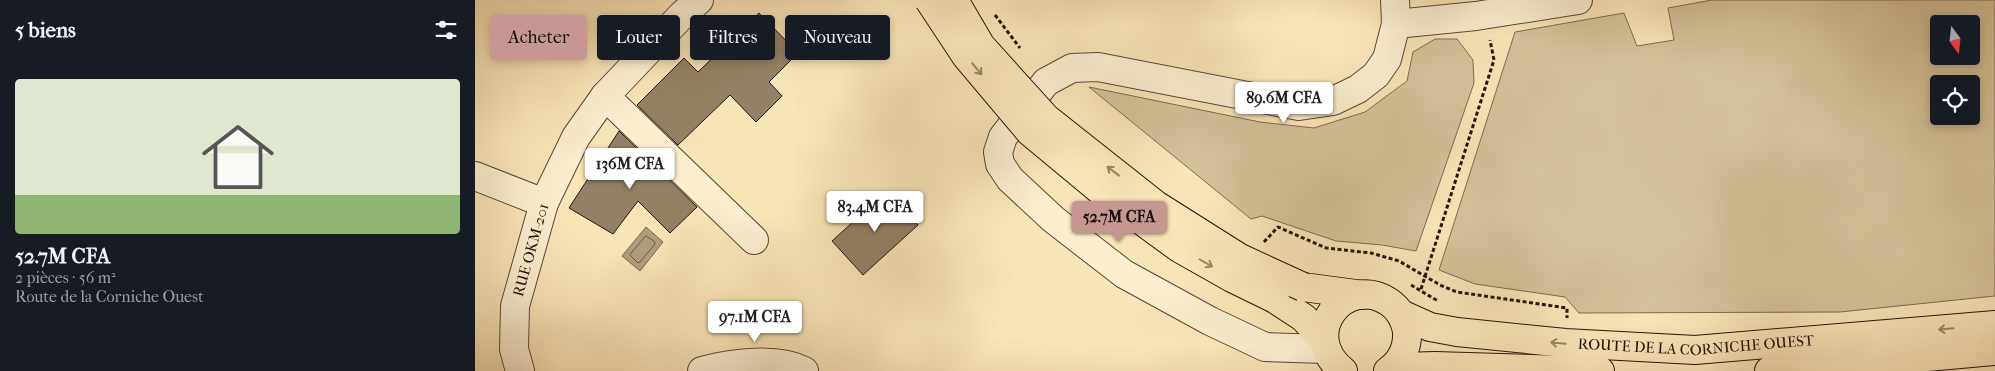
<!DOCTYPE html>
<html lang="fr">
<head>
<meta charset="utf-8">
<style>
	body { margin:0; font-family:"IM FELL French Canon",serif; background:#20242c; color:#f1f3f6; height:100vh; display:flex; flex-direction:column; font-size:19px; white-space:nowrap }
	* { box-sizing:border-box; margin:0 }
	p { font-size:16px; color:#9ea1a6 }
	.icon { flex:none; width:28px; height:28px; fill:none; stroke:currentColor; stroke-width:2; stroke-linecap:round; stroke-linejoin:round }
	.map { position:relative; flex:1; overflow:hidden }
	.side { display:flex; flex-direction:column; background:#171b24; width:475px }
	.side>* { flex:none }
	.top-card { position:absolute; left:15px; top:15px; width:475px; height:45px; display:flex; gap:10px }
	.needle { width:32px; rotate:165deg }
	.controls { position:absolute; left:1455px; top:15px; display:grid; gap:10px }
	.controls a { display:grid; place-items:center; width:50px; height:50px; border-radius:5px; background:#171b24; box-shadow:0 2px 8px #0003; font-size:25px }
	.price { position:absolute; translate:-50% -42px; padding:0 11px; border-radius:5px; background:#fff; color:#222; font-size:16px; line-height:32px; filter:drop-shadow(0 1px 2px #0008) }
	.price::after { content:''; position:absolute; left:50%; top:30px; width:15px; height:11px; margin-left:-8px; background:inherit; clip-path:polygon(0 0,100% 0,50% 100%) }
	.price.active { background:#c59692; color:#111 }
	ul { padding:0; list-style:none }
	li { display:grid; align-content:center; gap:10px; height:265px; padding:0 15px }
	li+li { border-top:1px solid #363941 }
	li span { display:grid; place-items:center; height:155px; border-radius:5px; color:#555 }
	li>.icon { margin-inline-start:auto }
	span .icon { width:90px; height:90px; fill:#fffc; stroke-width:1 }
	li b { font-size:21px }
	h2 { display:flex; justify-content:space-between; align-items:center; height:60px; padding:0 15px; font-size:21px }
	.chip { padding:0 18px; border-radius:5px; background:#171b24; box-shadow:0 2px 8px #0003; font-size:18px; line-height:45px }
	.chip.active { background:#c59692; color:#111 }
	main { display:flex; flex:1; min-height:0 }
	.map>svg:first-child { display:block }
</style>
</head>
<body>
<main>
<section class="side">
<h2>5 biens<svg class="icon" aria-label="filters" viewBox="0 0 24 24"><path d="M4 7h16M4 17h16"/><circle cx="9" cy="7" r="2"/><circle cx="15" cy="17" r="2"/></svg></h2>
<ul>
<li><span style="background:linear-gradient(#dfe7d0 75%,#8fb573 0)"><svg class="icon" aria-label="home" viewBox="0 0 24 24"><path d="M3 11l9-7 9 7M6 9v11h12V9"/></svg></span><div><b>52.7M CFA</b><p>2 pièces · 56 m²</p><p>Route de la Corniche Ouest</p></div></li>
</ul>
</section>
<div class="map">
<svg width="1520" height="371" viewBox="0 0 1520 371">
	<rect width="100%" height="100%" fill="#f9e6b7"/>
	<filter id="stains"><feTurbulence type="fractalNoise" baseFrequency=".004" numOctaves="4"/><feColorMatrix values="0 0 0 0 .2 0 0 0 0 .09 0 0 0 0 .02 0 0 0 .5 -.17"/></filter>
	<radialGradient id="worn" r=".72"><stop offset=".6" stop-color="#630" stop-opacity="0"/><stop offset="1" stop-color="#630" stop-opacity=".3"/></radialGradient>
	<path fill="#d4c29a" stroke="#7b6b54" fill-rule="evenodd" d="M1237 0H1520V296L1365 312 1104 313 1090 297 1000 284 964 270 1040 32 1149 13 1162 46 1199 40 1193 8ZM1464 24H1496V56H1464ZM1464 84H1496V116H1464Z
		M960 39H982L998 60 999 83 941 251 907 245 861 241 787 216 776 219 614 87 785 122 839 128 890 112 932 81 938 52Z"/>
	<path fill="#b09f7e" stroke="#776751" d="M171 227 188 242 165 271 147 256Z"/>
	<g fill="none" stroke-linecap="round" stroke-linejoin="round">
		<path stroke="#695a46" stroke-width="1" d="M171 236 179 241 180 244 165 262 163 263 155 255Z"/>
	</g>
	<path fill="#928166" stroke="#22140e" d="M284 13 323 53 294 82 307 96 281 122 255 95 203 145 162 105 209 58 223 72Z
		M144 131 222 207 195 233 163 201 138 234 94 208Z
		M412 191 443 225 388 275 357 241Z"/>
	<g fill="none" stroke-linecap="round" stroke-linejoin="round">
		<defs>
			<g id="minor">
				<path d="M921 24 1001 16 1103 0"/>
				<path d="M130 96 279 240"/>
				<path d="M0 176 69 203"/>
				<path d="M850 349 790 347 735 321 649 274 578 219 535 179 525 164 523 152 528 137 571 82 597 68 623 67 824 106 858 101 883 89 901 75 912 59 921 24 920 0"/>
				<path id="s1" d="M45 371 39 349 40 306 69 203 101 137 130 96 207 15 224 0"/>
				<path d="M227 371C256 363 302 357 329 371"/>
			</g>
			<g id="highway">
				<path d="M828 287 888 295"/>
				<path d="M800 299 829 318 849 341"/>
				<path id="s2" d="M926 314 955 327 982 332 1090 343 1220 350 1520 325"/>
				<path d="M915 370 925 367 960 366 1125 371"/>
				<path d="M868 371C822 334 870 273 914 302 924 309 930 320 932 331 933 347 926 362 913 371"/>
				<path d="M1294 371 1520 351"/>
			</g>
		</defs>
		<use href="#minor" stroke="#584838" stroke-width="30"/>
		<use href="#highway" stroke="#22140e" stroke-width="30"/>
		<path stroke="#22140e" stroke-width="3" stroke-dasharray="4 2.5" stroke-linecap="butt" d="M520 15 545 48
			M789 242 803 227 851 248 896 253 924 261 965 285 982 292 1092 308V318
			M936 285 963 301
			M946 289 1019 60 1015 40"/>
		<use href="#minor" stroke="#fbefd0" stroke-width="28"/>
		<use href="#highway" stroke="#f9e6b7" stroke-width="28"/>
		<defs>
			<path id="highway-bridge" d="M454 0 491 56 555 132 626 191 704 248 757 278 800 299
				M479 0 506 46 571 118 681 205 765 258 828 287"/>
		</defs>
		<use href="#highway-bridge" stroke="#22140e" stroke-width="30" stroke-linecap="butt"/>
		<use href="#highway-bridge" stroke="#f9e6b7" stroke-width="28"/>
	</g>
	<defs><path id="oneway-shaft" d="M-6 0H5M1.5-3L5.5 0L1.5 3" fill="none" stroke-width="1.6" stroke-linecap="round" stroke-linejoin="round" transform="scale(1.25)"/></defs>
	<g stroke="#98886b">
		<use href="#oneway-shaft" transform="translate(502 69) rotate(50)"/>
		<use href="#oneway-shaft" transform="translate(638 171) rotate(-142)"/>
		<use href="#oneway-shaft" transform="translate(731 263) rotate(30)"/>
		<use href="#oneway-shaft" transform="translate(1471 329) rotate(175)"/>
		<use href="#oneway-shaft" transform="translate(1083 343) rotate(-174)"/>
	</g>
	<g text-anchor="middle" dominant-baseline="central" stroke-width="4" stroke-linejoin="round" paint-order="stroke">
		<g font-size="15" fill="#22140e" stroke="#fbefd0">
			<text stroke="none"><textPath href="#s1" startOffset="124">RUE OKM-201</textPath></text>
			<text stroke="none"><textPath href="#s2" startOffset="299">ROUTE DE LA CORNICHE OUEST</textPath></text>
		</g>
	</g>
	<rect width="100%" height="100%" filter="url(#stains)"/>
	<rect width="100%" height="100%" fill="url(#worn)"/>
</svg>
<div class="controls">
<a><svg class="needle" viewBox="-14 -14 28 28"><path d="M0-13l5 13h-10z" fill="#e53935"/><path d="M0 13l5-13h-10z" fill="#9ea1a6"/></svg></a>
<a><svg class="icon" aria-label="locate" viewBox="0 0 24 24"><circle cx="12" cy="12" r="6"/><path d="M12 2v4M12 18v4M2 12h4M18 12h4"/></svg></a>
</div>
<b class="price" style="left:809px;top:124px">89.6M CFA</b>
<b class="price" style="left:155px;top:190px">136M CFA</b>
<b class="price" style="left:400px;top:233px">83.4M CFA</b>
<b class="price active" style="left:644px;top:243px">52.7M CFA</b>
<b class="price" style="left:280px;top:343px">97.1M CFA</b>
<div class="top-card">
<a class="chip active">Acheter</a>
<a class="chip">Louer</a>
<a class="chip">Filtres</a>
<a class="chip">Nouveau</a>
</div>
</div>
</main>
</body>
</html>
